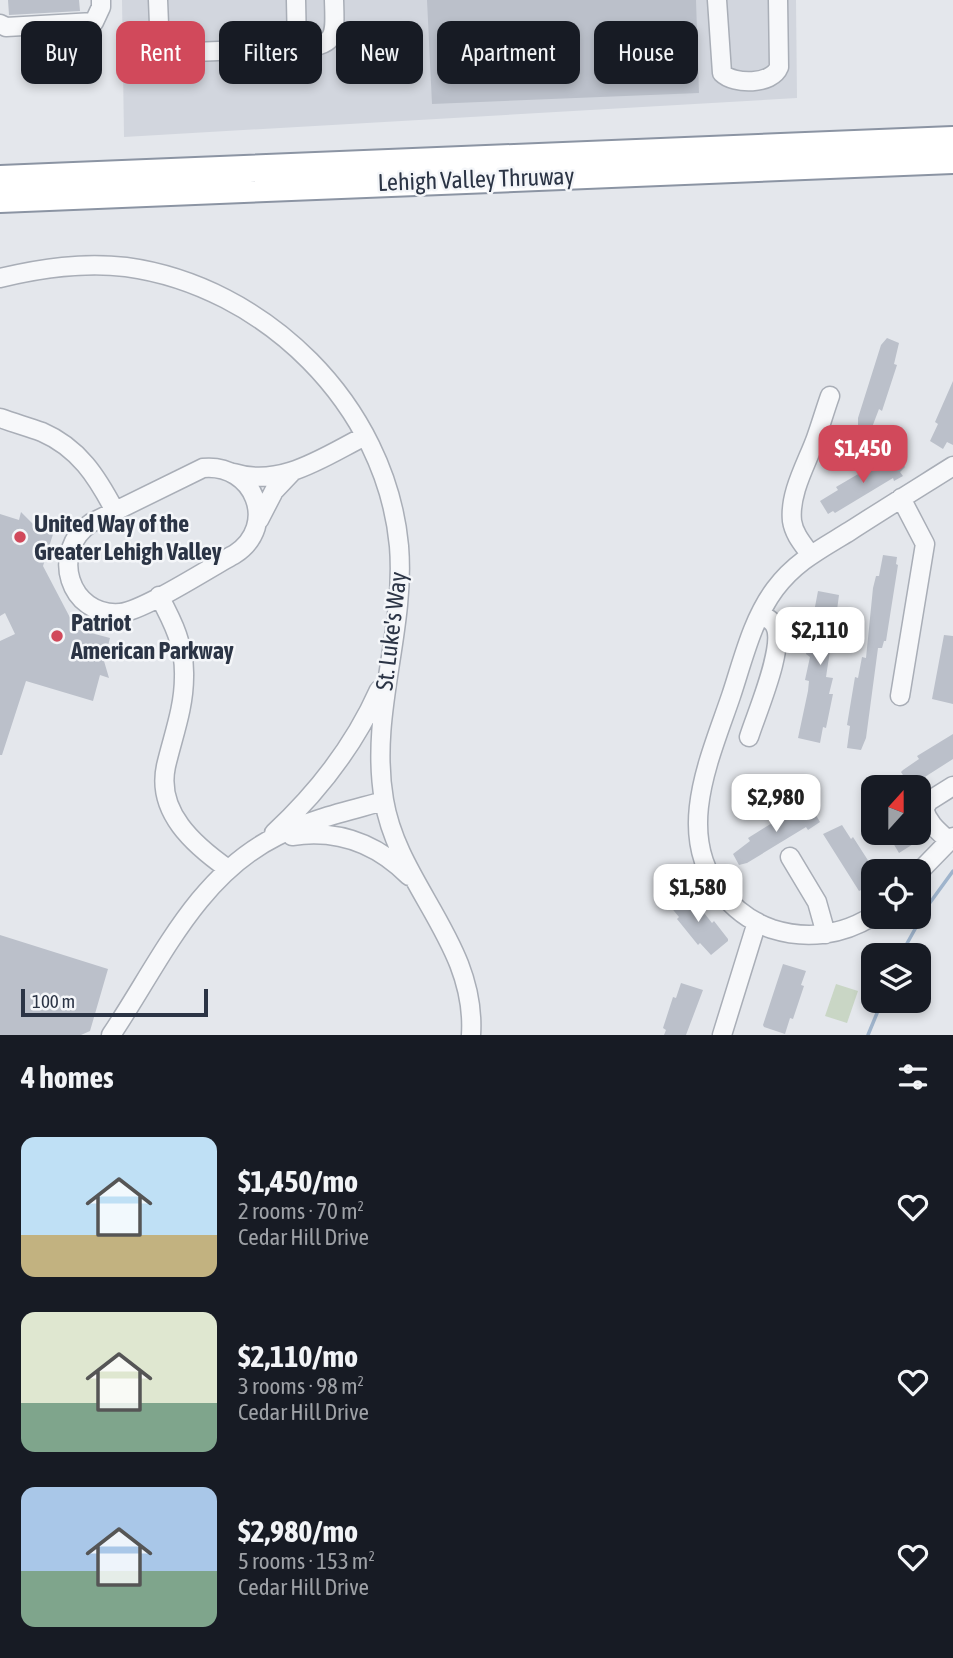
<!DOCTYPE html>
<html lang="en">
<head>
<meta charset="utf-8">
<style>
	body { margin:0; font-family:"Asap Condensed",sans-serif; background:#20242c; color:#f1f3f6; height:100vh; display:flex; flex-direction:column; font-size:26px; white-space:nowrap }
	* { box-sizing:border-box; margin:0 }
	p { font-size:23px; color:#9ea1a6 }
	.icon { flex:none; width:38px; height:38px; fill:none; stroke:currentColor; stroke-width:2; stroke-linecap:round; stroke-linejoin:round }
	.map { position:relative; height:1035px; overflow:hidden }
	.side { display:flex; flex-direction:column; background:#171b24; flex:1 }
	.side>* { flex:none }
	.guide { position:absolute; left:21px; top:21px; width:912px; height:63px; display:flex; gap:14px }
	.needle { width:46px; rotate:21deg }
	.buttons { position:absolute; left:861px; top:775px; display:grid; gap:14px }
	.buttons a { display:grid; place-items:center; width:70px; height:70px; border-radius:14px; background:#171b24; box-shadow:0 4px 10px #0003; font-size:35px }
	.scale { position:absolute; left:21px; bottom:18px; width:187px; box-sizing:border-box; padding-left:7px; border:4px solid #2b3445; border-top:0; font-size:19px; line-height:24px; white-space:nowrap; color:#2b3445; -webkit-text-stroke:5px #f4f6f9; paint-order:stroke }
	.price { position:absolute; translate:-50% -60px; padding:0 16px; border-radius:14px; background:#fff; color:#222; font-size:23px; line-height:46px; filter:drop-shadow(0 2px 4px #0008) }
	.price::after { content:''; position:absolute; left:50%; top:42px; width:21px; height:16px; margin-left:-10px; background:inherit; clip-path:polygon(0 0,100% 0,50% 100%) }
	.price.on { background:#d1495b; color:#fff }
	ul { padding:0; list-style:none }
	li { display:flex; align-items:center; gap:21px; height:175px; padding:0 21px }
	li span { display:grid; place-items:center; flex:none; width:196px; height:140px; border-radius:14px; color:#555 }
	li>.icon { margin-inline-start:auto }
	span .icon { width:84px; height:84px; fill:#fffc; stroke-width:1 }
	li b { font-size:30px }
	h2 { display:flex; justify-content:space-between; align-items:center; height:84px; padding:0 21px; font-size:30px }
	.tag { padding:0 24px; border-radius:14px; background:#171b24; box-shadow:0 4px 10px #0003; font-size:24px; line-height:63px }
	.tag.on { background:#d1495b; color:#fff }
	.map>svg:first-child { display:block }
</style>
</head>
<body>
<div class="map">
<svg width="953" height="1035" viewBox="0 0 953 1035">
	<rect width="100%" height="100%" fill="#e4e7ec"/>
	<path fill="#d2d6de" d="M122 0H796L797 98 124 137Z"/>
	<path fill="#c9d6c5" d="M836 984 858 991 847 1023 825 1016Z"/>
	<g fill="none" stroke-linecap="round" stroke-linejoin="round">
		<path stroke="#9fb4cc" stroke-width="3.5" d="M900 956 929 904 953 871
			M868 1035 882 1001"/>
	</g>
	<path fill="#bbc0ca" d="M8 0H79L80 11 9 15Z
		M427 0H696L699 93 432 104Z
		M887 338 899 343 894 364 897 365 882 411 879 409 871 430 858 426V418L881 345Z
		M953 381V445L947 442 943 449 930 441 938 424 935 422Z
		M898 455 905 467 900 472 903 476 894 481 893 478 835 513 833 511 828 514 820 501 838 490 836 487 877 463 879 466Z
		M21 512 33 524 54 531 43 566 76 629 110 638 104 661 109 678 100 675 93 701 26 681 2 755H0V641L15 634 5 613 0 616V514L19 520Z
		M883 555 897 557 896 564 898 565 886 641H884L882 648H878L866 738 861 750 847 748 850 726 847 725 855 677 858 678 862 657 866 658 873 588 876 576H879Z
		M818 591 839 595 837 610 840 611 835 645 831 644 826 677 833 678 829 694H833L826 728 823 727 820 743 798 738 808 691 809 681 805 680 810 657 806 654Z
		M944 635 953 636V704L932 699Z
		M953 734V759L917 782 916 780 908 783 901 772 903 770 919 759 917 756Z
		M810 805 820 822 808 830 806 827 747 863 739 865 733 854 750 841 748 838 790 812 792 816Z
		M842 825 851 839 853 837 871 865 868 867 873 875V885L859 891 823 834Z
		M887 833H913L918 841 899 853Z
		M686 890 712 923 714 921 728 939V941L711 955 700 943 698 945 677 919 679 917 669 905Z
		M0 935 108 969 90 1031 81 1035H0Z
		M783 964 806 971 801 985 804 986 793 1019 790 1018 785 1034 764 1027 763 1025Z
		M681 983 703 990 686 1035H664L666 1030 663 1028 673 997 676 998Z"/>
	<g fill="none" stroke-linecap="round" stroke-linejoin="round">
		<defs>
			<path id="minor" d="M158 0 160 49 168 53 297 48 296 0
				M717 0 722 73C734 85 772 85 779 67L778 0
				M0 24 6 27 94 22 101 7V0
				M297 48C338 46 335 36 334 0
				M0 278C42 268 83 262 126 267 265 286 386 405 399 546 406 632 369 714 384 800 398 885 477 944 471 1035
				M0 418C14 423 28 427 42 432 79 448 97 477 115 511
				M203 468C254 463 279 525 235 554 211 567 143 611 120 613 69 617 49 551 91 523Z
				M234 473C281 488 325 456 365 436
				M259 520 274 491 292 472
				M810 554C802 543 794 534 792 521 789 493 807 463 816 438 821 424 825 410 830 396
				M159 596C173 622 185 646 184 677 184 708 173 736 166 766 156 812 194 845 228 869
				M900 696 925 544 901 498
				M749 737C756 714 787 644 774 624 771 620 764 616 760 614
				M274 833C317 793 355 744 379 690
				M292 836C338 829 376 843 409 876
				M948 840C938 831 928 823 924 809L929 801 953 786
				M790 857 817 902 826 934
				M919 872 953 837
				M873 916C842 935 807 940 772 929 752 922 734 909 721 892 674 834 710 758 731 696 743 660 752 620 775 589 796 561 821 549 850 531 884 509 918 488 953 466
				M111 1035C159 964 196 876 277 836 311 819 348 811 384 801
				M722 1035 757 922"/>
			<path id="highway" d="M0 179 953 140
				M0 199 953 160"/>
		</defs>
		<use href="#minor" stroke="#a9aeb7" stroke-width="21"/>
		<use href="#highway" stroke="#8b94a3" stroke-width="30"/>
		<use href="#minor" stroke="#f7f8fa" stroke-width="18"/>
		<use href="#highway" stroke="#fff" stroke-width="26"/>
	</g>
	<g fill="#d1495b" stroke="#f4f6f9" stroke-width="2.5">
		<circle cx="20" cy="537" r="7"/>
		<circle cx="57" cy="636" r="7"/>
	</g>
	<g text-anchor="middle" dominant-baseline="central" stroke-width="5" stroke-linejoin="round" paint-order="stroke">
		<g font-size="24" fill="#2b3445" stroke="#f4f6f9">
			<text transform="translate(476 179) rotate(-2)">Lehigh Valley Thruway</text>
			<text transform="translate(391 631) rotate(-83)">St. Luke's Way</text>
		</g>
		<g font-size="24" font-weight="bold" fill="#2b3445" stroke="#f4f6f9" text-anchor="start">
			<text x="34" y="523">United Way of the<tspan x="34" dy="28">Greater Lehigh Valley</tspan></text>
			<text x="71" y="622">Patriot<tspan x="71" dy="28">American Parkway</tspan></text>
		</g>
	</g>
</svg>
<div class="buttons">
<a><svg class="needle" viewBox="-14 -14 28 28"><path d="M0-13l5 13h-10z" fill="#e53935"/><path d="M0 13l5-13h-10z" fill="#9ea1a6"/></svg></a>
<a><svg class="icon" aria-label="locate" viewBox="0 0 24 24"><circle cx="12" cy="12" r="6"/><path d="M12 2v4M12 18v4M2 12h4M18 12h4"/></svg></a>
<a><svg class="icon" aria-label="layers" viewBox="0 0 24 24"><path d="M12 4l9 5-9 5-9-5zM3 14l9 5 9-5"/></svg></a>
</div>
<div class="scale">100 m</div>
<b class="price on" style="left:863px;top:485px">$1,450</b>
<b class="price" style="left:820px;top:667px">$2,110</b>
<b class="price" style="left:776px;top:834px">$2,980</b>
<b class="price" style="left:698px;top:924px">$1,580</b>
<div class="guide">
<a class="tag">Buy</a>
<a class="tag on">Rent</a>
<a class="tag">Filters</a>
<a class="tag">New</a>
<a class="tag">Apartment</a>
<a class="tag">House</a>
</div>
</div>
<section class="side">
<h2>4 homes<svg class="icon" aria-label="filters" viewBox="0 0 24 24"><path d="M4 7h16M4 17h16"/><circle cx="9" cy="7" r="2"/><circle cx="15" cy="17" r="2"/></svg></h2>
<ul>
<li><span style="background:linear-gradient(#bfe0f5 70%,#c2b280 0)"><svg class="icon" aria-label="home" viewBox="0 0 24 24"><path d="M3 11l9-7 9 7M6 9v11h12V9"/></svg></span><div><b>$1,450/mo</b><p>2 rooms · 70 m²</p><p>Cedar Hill Drive</p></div><svg class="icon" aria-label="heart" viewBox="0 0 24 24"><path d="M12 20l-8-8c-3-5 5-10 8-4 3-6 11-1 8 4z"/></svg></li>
<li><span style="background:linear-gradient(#dfe7d0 65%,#7fa58c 0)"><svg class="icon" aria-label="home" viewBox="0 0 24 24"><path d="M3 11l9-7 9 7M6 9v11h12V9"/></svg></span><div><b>$2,110/mo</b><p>3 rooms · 98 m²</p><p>Cedar Hill Drive</p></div><svg class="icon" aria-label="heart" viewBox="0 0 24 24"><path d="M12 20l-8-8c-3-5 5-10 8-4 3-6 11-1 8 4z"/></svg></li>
<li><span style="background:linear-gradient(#a9c7e8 60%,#7fa58c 0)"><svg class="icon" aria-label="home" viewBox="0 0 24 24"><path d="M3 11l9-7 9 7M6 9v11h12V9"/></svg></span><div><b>$2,980/mo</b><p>5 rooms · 153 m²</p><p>Cedar Hill Drive</p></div><svg class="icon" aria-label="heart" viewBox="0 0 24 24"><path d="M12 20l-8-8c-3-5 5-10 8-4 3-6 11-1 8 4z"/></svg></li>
</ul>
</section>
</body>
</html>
